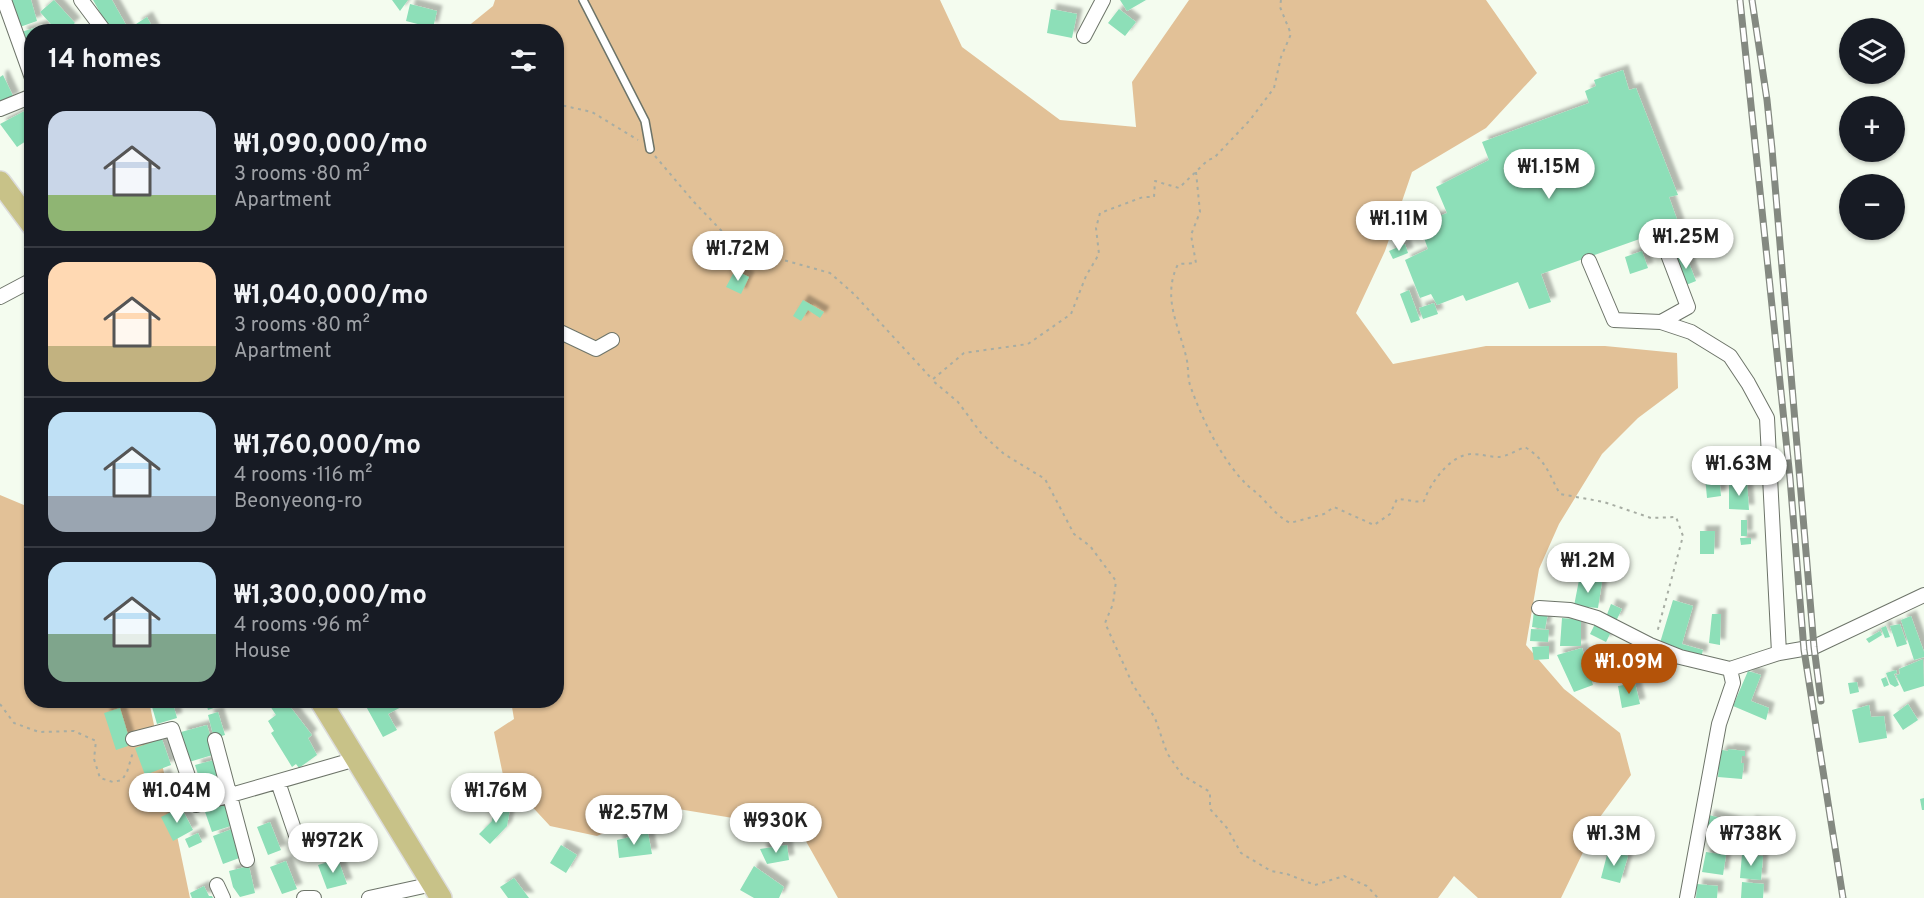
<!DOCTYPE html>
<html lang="en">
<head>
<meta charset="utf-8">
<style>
	body { margin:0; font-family:Overpass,sans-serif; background:#20242c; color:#f1f3f6; height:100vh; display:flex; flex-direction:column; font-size:22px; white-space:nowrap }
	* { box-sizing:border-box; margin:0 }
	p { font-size:20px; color:#9ea1a6 }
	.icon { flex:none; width:33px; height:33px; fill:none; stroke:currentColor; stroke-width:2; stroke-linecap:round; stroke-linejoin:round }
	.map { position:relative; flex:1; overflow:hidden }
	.sheet { position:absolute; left:24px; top:24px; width:540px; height:684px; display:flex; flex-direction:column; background:#171b24; border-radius:24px; box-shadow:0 2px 4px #0004 }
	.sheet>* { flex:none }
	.controls { position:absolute; left:1839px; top:18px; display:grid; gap:12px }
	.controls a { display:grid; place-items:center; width:66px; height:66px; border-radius:50%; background:#171b24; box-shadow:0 2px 4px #0004; font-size:30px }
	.price { position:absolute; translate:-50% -51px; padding:0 14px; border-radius:21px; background:#fff; color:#222; font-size:20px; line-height:39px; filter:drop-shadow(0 2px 3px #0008) }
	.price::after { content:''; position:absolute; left:50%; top:36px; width:18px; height:14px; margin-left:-9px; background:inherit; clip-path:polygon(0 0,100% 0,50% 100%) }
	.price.selected { background:#b45309; color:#fff }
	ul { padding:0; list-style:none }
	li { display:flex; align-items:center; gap:18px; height:150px; padding:0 24px }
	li+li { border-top:2px solid #363941 }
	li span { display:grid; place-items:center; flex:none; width:168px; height:120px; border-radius:18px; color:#555 }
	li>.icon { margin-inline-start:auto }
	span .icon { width:72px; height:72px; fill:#fffc; stroke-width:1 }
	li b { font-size:26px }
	h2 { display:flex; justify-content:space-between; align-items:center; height:72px; padding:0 24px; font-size:26px }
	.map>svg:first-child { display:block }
</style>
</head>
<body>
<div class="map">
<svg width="1924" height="898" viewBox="0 0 1924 898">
	<defs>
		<filter id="shadow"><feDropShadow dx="5.5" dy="-5.5" stdDeviation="1.5" flood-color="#0004"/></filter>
	</defs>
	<rect width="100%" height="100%" fill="#f4fcef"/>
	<path fill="#e2c197" d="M495 0H940L962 47 1060 120 1136 127 1132 82 1189 0H1486L1537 73 1486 128 1412 172 1385 251 1356 313 1393 364 1486 346H1605L1677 353 1678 388 1638 418 1602 454 1559 524 1539 569 1526 645 1564 689 1620 733 1631 775 1600 817 1561 898H1478L1454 876 1438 898H838L790 813 739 819 666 807 597 836 550 826 503 775 494 732 514 719 511 701 556 700V32H461L493 6Z
		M0 495 31 508 32 700 149 701 190 898H0Z"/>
	<path fill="#8ddfb8" filter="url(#shadow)" d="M10 0H31L37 21 17 28Z
		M54 0 75 23 63 32H58L40 12Z
		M93 0H112L130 32H111Z
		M392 0H408L400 11Z
		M1120 0H1146L1127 11Z
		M410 4 437 11 433 28 406 21Z
		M1051 9 1077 14 1072 38 1047 33Z
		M1119 9 1136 22 1125 36 1108 23Z
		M147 17 155 32H140L136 24Z
		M44 25 46 32H32V59L21 32Z
		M1623 70 1629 90 1636 88 1678 195 1669 197 1679 225 1541 274 1551 302 1529 309 1518 282 1466 301 1463 295 1437 305 1431 294 1420 298 1405 260 1428 249 1419 224 1447 213 1436 187 1489 160 1482 142 1589 103 1585 91 1596 86 1594 80Z
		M3 75 14 98 0 104V77Z
		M32 107V137L17 147 0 124Z
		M1405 244 1408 253 1393 259 1389 251Z
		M1642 251 1648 268 1630 274 1625 257Z
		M1686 255 1696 281 1686 285 1676 259Z
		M735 270 749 277 741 294 726 287Z
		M1409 290 1420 320 1411 323 1400 294Z
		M803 300 824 312 820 318 808 310 801 321 793 316Z
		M1434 303 1438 314 1423 319 1419 308Z
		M1717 454 1721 496 1707 498 1703 455Z
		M1747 482 1749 510 1729 509V485Z
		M1741 520H1747V536H1741Z
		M1700 531H1715L1714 554H1700Z
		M1740 538H1751V544L1741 545Z
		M1579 580 1602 582 1598 608 1574 606Z
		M1673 600 1693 606 1682 644 1703 650 1701 658 1659 646Z
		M1611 604 1622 609 1616 621 1606 617Z
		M1534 611 1548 613 1545 629 1532 627Z
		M1712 614H1721L1720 645 1709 643Z
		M1911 616 1924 652V657L1914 660 1901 620Z
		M1562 618 1581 620V646H1560Z
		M1596 622 1612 630 1606 642 1590 634Z
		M1900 624 1907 644 1897 647 1890 626Z
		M1886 626 1890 637 1885 638 1881 628Z
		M1531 629 1549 630 1548 642 1530 641Z
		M1880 631 1882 635 1869 643 1866 639Z
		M1549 646V659L1534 660 1532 647Z
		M1582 648 1593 685 1574 692 1557 655Z
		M1923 659 1924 686 1904 692 1896 675 1900 674 1899 669Z
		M1896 670 1897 673 1894 674 1899 685 1895 687 1890 684 1886 673Z
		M1748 671 1761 675 1751 701 1769 708 1766 720 1733 706Z
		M1886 677 1889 685 1884 687 1881 679Z
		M1857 682 1859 692 1850 694 1848 683Z
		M1635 683 1640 704 1622 708 1618 686Z
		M150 700H172L177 718 157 724Z
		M205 700H234V701L208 710Z
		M266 700H285L312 735 308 738 317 755 299 768 296 764 292 767 271 733 274 731 268 721 276 715Z
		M364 700H403L405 705 388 714 397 730 383 737 363 701Z
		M1908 704 1918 720 1903 730 1893 715Z
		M1869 705 1871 717 1884 716 1887 738 1859 743 1852 710Z
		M120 708 130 741 127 742 128 746 116 750 104 713Z
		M218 712 225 735 214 738 208 715Z
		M207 725 216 754 189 762 181 732Z
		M162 739 171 765 145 775 135 748Z
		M1728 749 1745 751V756H1742L1741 763H1744L1742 779 1718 777 1719 763 1715 762 1722 750 1728 751Z
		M214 760 223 792 205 797 195 765Z
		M165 774 178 805 162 811 156 797 150 799 144 783Z
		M1924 798V810H1922L1920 799Z
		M226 802 234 825 212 832 204 809Z
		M494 806 510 809 507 826 490 844 479 834 492 821Z
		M181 807 193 830 173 841 161 817Z
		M1709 815 1739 823 1733 843 1703 834Z
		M1750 821 1774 825 1770 850 1746 846Z
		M270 822 281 850 268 855 257 827Z
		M232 829 242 857 223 864 213 836Z
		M198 833 202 842 189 848 185 839Z
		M648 833 652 854 619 858 617 840Z
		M561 845 577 855 566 873 550 863Z
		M787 845 789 860 767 864 760 849Z
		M1608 851 1628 856 1620 883 1601 878Z
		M1706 852 1726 855 1723 875 1702 872Z
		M1742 854 1763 856 1761 880 1740 878Z
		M338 859 347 884 327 889 318 865Z
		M286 861 297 889 282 894 270 867Z
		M249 866 255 893 240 897 233 887 229 871Z
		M754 866 784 887 779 898H754L740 890Z
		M514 878 529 898H508L500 887Z
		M1742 882 1764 884 1763 898H1741Z
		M1697 884 1718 886 1717 898H1696Z
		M204 886 209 896H212L213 898H192L190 893Z"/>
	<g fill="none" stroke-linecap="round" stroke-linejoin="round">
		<defs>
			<path id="service" d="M583 0 645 121 650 149"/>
			<path id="minor" d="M4 0 32 78
				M81 0 105 32
				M1084 36 1103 0
				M0 109 32 96
				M1664 244 1688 307 1661 322 1691 332 1730 356 1748 383 1767 418 1779 653 1730 669 1733 683 1719 724 1687 898
				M1589 261 1614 320 1661 322
				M0 297 32 280
				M556 330 596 349 612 340
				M1539 608 1570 610 1597 618 1650 645 1680 657 1730 669
				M1779 653 1814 647 1924 595
				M133 739 172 729 192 788 196 805 356 759
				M215 740 247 860
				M278 782 301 850
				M217 885 223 898
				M304 898H314
				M369 898 433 884"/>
			<path id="primary" d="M0 182 32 225
				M320 700 441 898"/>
		</defs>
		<use href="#service" stroke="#6d7469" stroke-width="10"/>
		<use href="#minor" stroke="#6d7469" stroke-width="16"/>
		<use href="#primary" stroke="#dcdcdb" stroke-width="24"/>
		<path stroke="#a7ada3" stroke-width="2" stroke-dasharray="3 4.5" stroke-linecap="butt" d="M1281 0 1280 7 1291 34 1281 57 1274 88 1250 120 1214 158 1208 160 1179 188 1155 181 1154 197H1143L1100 213 1096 228 1099 254 1086 276 1071 314 1028 344 964 353 932 380 958 402 981 433 1004 454 1045 479 1074 534 1090 546 1116 581 1113 604 1105 623 1133 685 1155 718 1167 753 1182 775 1210 792V809L1227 828 1241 853 1271 871 1287 874 1315 885 1344 876 1367 886 1378 898
			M556 104 592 112 638 140
			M655 156 694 202 737 247 830 273 854 294 932 379
			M1196 172 1200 212 1191 235 1196 263 1178 264C1162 297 1178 324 1186 356 1189 367 1187 378 1191 388 1203 421 1221 458 1246 484 1250 488 1255 491 1260 496 1270 506 1277 516 1290 523L1324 514 1334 507 1374 525 1390 514 1397 499C1408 499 1414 503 1424 501 1430 484 1447 460 1465 455 1476 452 1487 457 1498 457 1506 457 1517 450 1525 447 1547 461 1548 473 1560 494L1604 502 1651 518 1676 517 1683 536 1657 633
			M0 704 14 723 39 732 74 731 96 741 94 759 100 778 113 782 122 780 127 772 133 752"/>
		<use href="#service" stroke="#fff" stroke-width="7"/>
		<use href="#minor" stroke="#fff" stroke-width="14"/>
		<use href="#primary" stroke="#c8c288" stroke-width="21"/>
		<defs>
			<path id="rail" d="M1740 0 1790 478 1804 650 1843 898
				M1752 0 1767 100 1772 149 1814 647 1821 701"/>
		</defs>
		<use href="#rail" stroke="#848981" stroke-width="7"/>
		<use href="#rail" stroke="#fff" stroke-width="4.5" stroke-dasharray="14" stroke-linecap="butt"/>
	</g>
</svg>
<div class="controls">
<a><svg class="icon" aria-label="layers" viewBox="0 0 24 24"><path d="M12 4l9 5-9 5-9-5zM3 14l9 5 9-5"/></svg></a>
<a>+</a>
<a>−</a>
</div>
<b class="price" style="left:1549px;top:200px">₩1.15M</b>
<b class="price" style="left:1399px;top:252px">₩1.11M</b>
<b class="price" style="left:1686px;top:270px">₩1.25M</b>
<b class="price" style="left:738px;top:282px">₩1.72M</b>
<b class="price" style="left:1739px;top:497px">₩1.63M</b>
<b class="price" style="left:1588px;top:594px">₩1.2M</b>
<b class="price selected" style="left:1629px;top:695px">₩1.09M</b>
<b class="price" style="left:177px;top:824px">₩1.04M</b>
<b class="price" style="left:496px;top:824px">₩1.76M</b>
<b class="price" style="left:634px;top:846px">₩2.57M</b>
<b class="price" style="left:776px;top:854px">₩930K</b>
<b class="price" style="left:1614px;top:867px">₩1.3M</b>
<b class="price" style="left:1751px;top:867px">₩738K</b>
<b class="price" style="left:333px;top:874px">₩972K</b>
<section class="sheet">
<h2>14 homes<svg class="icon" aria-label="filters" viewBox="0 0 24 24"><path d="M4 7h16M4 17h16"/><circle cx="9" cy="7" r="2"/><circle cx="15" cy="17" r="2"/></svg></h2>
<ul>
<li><span style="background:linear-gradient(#c9d6e8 70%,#8fb573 0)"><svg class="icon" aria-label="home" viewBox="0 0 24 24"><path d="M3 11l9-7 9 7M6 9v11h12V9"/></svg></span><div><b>₩1,090,000/mo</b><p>3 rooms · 80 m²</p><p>Apartment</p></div></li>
<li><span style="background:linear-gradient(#ffd9b3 70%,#c2b280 0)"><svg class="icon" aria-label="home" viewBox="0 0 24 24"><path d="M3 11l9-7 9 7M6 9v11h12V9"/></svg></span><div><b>₩1,040,000/mo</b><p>3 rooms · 80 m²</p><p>Apartment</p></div></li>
<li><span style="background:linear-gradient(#bfe0f5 70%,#9aa5b1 0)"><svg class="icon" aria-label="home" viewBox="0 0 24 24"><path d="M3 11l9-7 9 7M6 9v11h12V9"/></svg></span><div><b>₩1,760,000/mo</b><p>4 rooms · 116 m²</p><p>Beonyeong-ro</p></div></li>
<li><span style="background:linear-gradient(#bfe0f5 60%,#7fa58c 0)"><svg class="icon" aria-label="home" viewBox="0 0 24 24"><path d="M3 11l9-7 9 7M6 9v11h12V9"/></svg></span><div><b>₩1,300,000/mo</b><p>4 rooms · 96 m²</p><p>House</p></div></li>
</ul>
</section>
</div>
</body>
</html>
